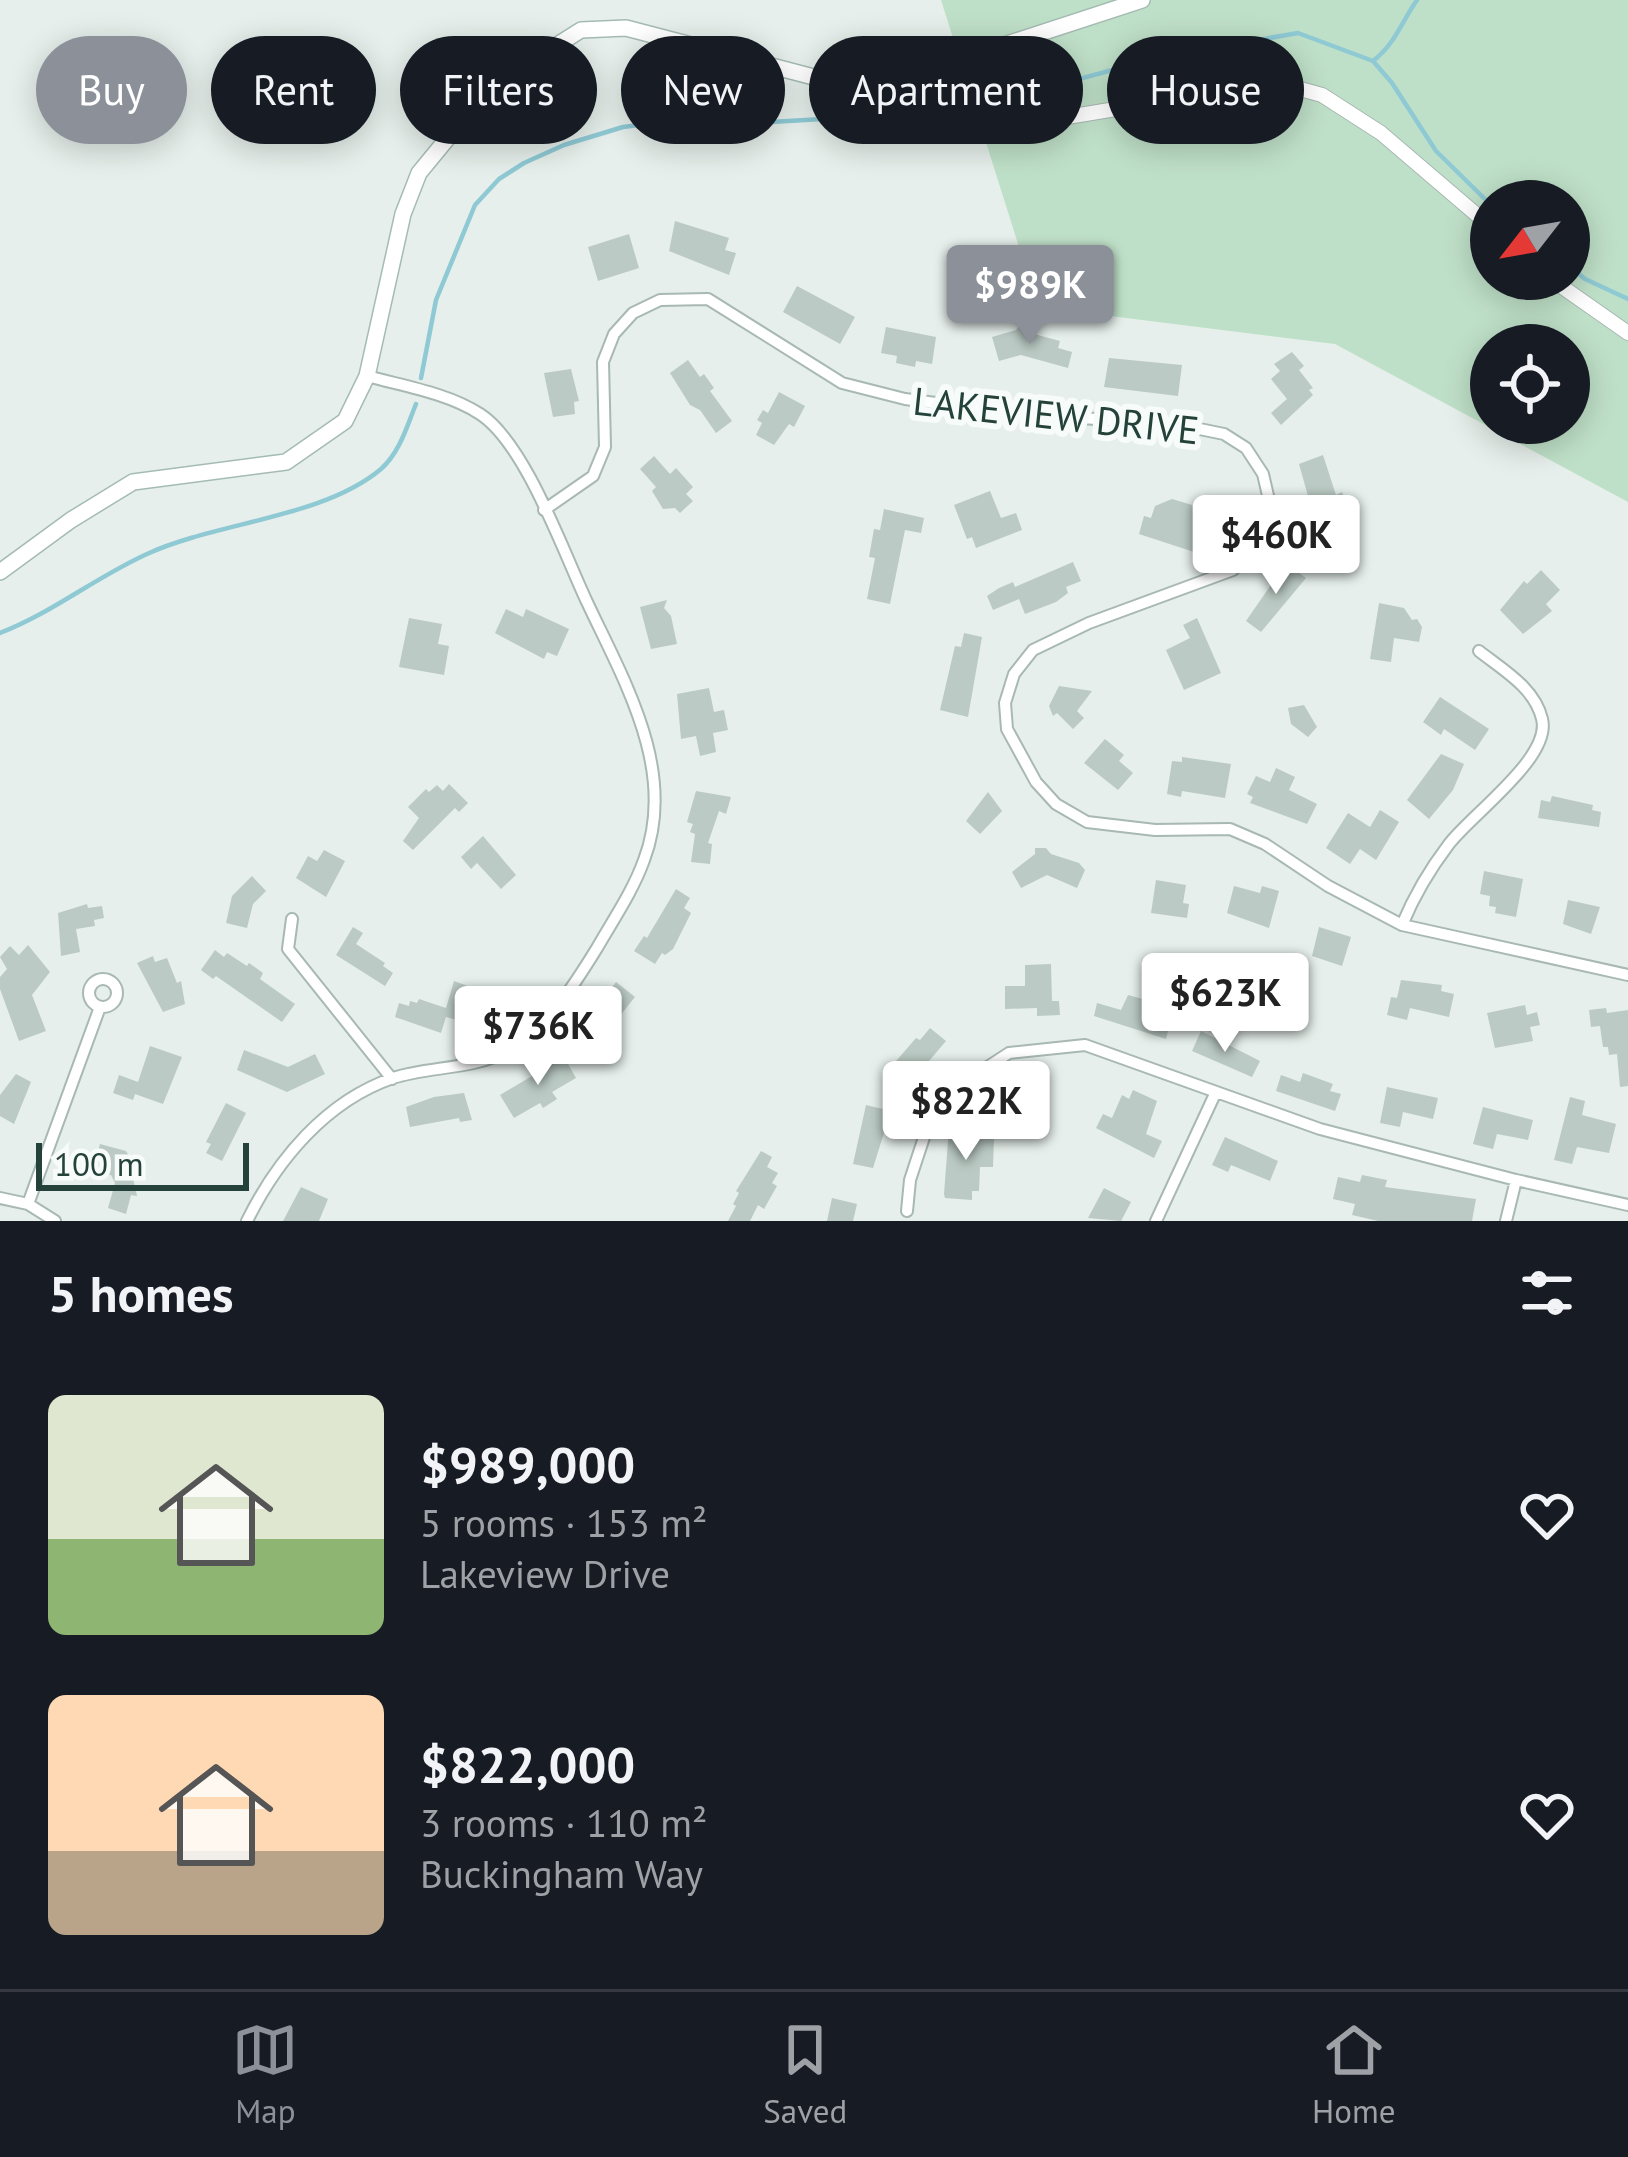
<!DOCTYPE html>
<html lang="en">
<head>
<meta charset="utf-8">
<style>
	body { margin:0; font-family:"PT Sans",sans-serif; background:#20242c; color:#f1f3f6; height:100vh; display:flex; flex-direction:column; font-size:45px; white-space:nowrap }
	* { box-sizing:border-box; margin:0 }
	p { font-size:39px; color:#9ea1a6 }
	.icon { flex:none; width:66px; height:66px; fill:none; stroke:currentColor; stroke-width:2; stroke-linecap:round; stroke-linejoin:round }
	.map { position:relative; height:1221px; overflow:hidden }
	.side { display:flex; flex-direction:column; background:#171b24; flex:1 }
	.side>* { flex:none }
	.guide { position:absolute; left:36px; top:36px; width:1557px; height:108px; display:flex; gap:24px }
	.needle { width:78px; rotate:239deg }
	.fabs { position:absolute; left:1470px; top:180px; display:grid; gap:24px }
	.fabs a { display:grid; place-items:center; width:120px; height:120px; border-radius:50%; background:#171b24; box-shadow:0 6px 30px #0003; font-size:60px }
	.scale { position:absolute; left:36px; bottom:30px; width:213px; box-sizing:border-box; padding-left:12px; border:6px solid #24423a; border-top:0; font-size:33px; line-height:42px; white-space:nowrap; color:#24423a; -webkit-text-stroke:9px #f7fbf9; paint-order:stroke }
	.price { position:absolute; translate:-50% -102px; padding:0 27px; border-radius:12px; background:#fff; color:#222; font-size:39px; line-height:78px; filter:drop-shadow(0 3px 6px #0008) }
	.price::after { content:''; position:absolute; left:50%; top:72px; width:36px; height:27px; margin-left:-18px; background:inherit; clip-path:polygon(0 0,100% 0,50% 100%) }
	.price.selected { background:#8c9099; color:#fff }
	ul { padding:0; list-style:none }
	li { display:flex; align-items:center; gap:36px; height:300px; padding:0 48px }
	li span { display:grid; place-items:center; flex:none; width:336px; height:240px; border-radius:18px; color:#555 }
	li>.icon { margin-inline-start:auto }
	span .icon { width:144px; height:144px; fill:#fffc; stroke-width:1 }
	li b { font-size:51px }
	h2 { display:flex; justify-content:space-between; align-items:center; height:144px; padding:0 48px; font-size:51px }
	.chip { padding:0 42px; border-radius:54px; background:#171b24; box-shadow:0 6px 30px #0003; font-size:42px; line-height:108px }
	.chip.selected { background:#8c9099; color:#fff }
	.tab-bar { display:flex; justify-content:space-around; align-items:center; height:168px; border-top:3px solid #363941; background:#171b24; font-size:33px; color:#9ea1a6 }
	.tab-bar a { display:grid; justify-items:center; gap:6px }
	.tab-bar .selected { color:#8c9099 }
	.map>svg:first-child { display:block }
</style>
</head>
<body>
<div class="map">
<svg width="1628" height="1221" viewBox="0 0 1628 1221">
	<rect width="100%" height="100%" fill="#e6efeb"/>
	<path fill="#bfe0c8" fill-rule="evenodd" d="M941 0H1628V502L1335 344 1038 307ZM1491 201H1569V279H1491ZM1491 345H1569V423H1491Z"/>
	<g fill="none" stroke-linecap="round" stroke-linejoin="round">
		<path stroke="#8ec9d4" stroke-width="4.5" d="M1373 61C1395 44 1401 23 1417 0
			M1006 99 1160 57 1298 33 1373 61 1392 83 1436 151 1491 205
			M1569 266 1585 279 1628 299
			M421 378 436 300 475 205 499 179 524 163 564 145 623 127 719 115 771 122 874 116 915 107 965 110
			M0 633C52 613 96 577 147 554 216 522 323 518 381 469 400 452 407 426 416 404"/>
	</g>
	<path fill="#bbcac4" d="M675 221 729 238 725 250 736 253 729 275 669 251Z
		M629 234 639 268 598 281 588 247Z
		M797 286 855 317 840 344 783 312Z
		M1022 323 1030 324 1034 334 1060 341 1058 348 1072 352 1068 368 1021 355 999 361 992 337 1016 330Z
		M886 327 936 337 932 364 916 361 915 367 896 363 897 356 881 353Z
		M1292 352 1304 366 1299 370 1313 388 1309 390 1313 395 1281 425 1271 413 1287 399 1271 379 1280 371 1274 364Z
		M1109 358 1182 365 1178 396 1104 387Z
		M688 360 700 377 704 374 714 388 710 391 732 421 716 433 700 410 690 405 670 373Z
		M571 369 579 401 574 402 575 414 553 417 544 373Z
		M779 392 805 406 794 427 789 424 774 445 756 435 762 423 757 420 763 410 768 413Z
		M1323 455 1336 495 1342 492 1351 514 1325 524 1323 517 1313 521 1304 497 1308 496 1299 464Z
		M654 456 670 474 676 468 693 487 686 494 693 501 680 513 675 508 663 509 652 491 656 487 640 469Z
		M990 491 1001 518 1016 513 1022 530 976 548 972 537 967 539 954 505Z
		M1172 499 1199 507 1195 519 1206 522 1197 553 1139 534 1144 516 1151 518 1155 506Z
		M884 509 924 518 921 533 905 530 890 604 867 599 875 558 869 557 874 529 880 530Z
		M1073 562 1081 581 1066 587 1068 593 1056 602 1025 614 1019 599 993 610 987 596 999 588 1013 582 1015 587Z
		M1286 563 1306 578 1261 632 1246 621Z
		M1541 570 1560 590 1546 604 1552 611 1523 634 1500 610 1524 581 1527 584Z
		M667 600 664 608 671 616 677 644 651 649 640 607Z
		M1379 603 1404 608 1412 620 1417 619 1422 627 1419 642 1394 638 1391 662 1370 659Z
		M506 609 523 617 526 609 569 629 557 656 547 652 544 659 495 633Z
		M409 618 442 624 438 644 449 646 444 675 399 667Z
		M1197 618 1221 673 1184 690 1166 650 1190 638 1183 625Z
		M964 633 982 637 968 717 940 710 955 646 961 647Z
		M1059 686 1092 691 1077 711 1084 718 1073 729 1057 713 1053 716 1049 706Z
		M709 688 714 712 724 710 728 730 713 733 716 752 700 756 696 736 681 739 677 694Z
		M1440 697 1489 729 1475 750 1444 729 1441 735 1423 722Z
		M1304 705 1317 727 1308 737 1291 724 1288 708Z
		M1105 739 1124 755 1119 761 1133 773 1118 790 1084 763Z
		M1441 754 1464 764 1453 790 1429 819 1407 800Z
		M1182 757 1231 764 1225 798 1182 791 1181 797 1167 794 1172 761 1182 762Z
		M1276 768 1295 777 1289 790 1317 804 1307 824 1250 803 1253 797 1247 794 1256 776 1270 782Z
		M449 784 468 803 459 812 455 808 413 850 403 841 419 818 408 807 426 789 429 792 437 785 443 791Z
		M696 791 731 797 726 814 719 811 708 843 712 844 710 864 691 862 695 834 690 832 693 824 687 822Z
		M988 792 1002 811 980 834 966 821Z
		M1552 796 1593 805 1592 810 1601 812 1599 827 1538 818 1541 800 1550 802Z
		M1380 810 1399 822 1376 860 1360 849 1350 864 1326 848 1348 813 1370 827Z
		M483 836 516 875 501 889 477 863 471 869 461 857Z
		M1035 848H1046L1051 854 1079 863 1085 870 1077 888 1047 875 1021 888 1012 872 1035 854Z
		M324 850 345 861 326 897 296 878 308 856 317 861Z
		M1484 871 1523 879 1516 917 1495 913 1496 907 1489 906 1490 896 1480 894Z
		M252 876 266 891 253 904 247 928 226 923 232 896Z
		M1156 880 1186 885 1183 903 1189 904 1187 918 1151 913Z
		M1234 886 1260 893 1262 886 1279 891 1269 928 1227 913Z
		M676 889 690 898 684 908 691 913 673 949 665 955 662 953 655 964 634 951 644 936 647 938Z
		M1568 900 1600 907 1591 934 1563 924Z
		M87 904 88 908 102 906 104 918 94 920 95 926 76 929 80 952 61 956 58 913Z
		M353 927 363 933 356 944 385 963 383 966 393 973 385 986 336 955Z
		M1319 927 1351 937 1342 966 1312 956Z
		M28 945 50 972 32 995 46 1031 19 1041 0 989V977L7 969 0 957 10 946 19 955Z
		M215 950 224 957 227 953 247 966 249 963 263 973 260 979 295 1004 282 1022 216 976 213 979 201 970Z
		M153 956 155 962 167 958 177 983 181 981 185 1004 163 1012 137 963Z
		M1051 964 1052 1001H1059L1060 1015 1037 1016V1008L1005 1009V986H1025V965Z
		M1157 975 1181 981 1166 1039 1094 1016 1097 1003 1121 1010 1128 995 1150 1001Z
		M1401 980 1442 985 1441 991 1454 994 1449 1017 1410 1008 1407 1020 1387 1015 1391 997 1397 998Z
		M454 981 468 986 457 1020 446 1017 441 1033 395 1017 399 1003 409 1006 410 1001 417 1003 419 999 446 1008Z
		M616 982 635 997 593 1049 580 1038 583 1035 578 1030Z
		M1525 1005 1527 1015 1537 1012 1540 1025 1530 1027 1533 1041 1495 1048 1487 1013Z
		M1606 1008 1607 1013 1628 1010V1086L1620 1087 1617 1054 1609 1055 1608 1047H1603L1600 1026 1591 1027 1589 1010Z
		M930 1028 946 1041 907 1087 900 1080 896 1085 884 1075 916 1038 920 1040Z
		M1201 1031 1260 1061 1252 1077 1192 1051Z
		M150 1046 182 1057 163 1104 135 1094 133 1100 113 1093 119 1075 138 1082Z
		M244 1050 288 1067 315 1054 325 1074 287 1092 237 1070Z
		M564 1057 576 1078 552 1092 557 1099 543 1108 540 1103 514 1118 500 1095Z
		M1303 1073 1333 1084 1330 1091 1341 1094 1335 1111 1276 1091 1281 1075 1300 1082Z
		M16 1074 31 1082 14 1124 0 1116V1095Z
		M1039 1078 1049 1096 1020 1112 1010 1094Z
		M1387 1087 1438 1098 1433 1119 1403 1112 1400 1127 1380 1123Z
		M1133 1090 1157 1101 1146 1134 1162 1141 1154 1158 1096 1128 1103 1114 1112 1118 1122 1095 1129 1099Z
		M464 1093 472 1120 460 1122 459 1118 410 1127 406 1107 434 1097Z
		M1570 1097 1585 1101 1582 1115 1616 1124 1609 1153 1577 1147 1572 1164 1554 1160Z
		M226 1103 246 1113 222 1161 206 1153 211 1144 206 1142Z
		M866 1105 887 1110 885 1119 888 1120 873 1168 853 1164Z
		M1483 1107 1533 1120 1528 1140 1497 1134 1493 1149 1473 1144Z
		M949 1128 968 1129V1136L994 1138 993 1167H980L979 1191H972V1200L945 1198 944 1194Z
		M1225 1137 1278 1161 1270 1181 1231 1165 1228 1172 1212 1165Z
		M100 1144 126 1151 139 1173 133 1178 137 1196 131 1195 126 1214 108 1208 115 1183 111 1175 93 1170Z
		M761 1151 772 1157 767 1167 778 1173 772 1183 777 1186 764 1209 758 1205 750 1221H728L736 1206 733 1204 739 1193 736 1191Z
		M1362 1175 1387 1180 1385 1187 1476 1199 1472 1221H1378L1352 1215 1355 1204 1333 1199 1338 1177 1360 1182Z
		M301 1187 328 1199 319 1221H283Z
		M1104 1188 1131 1202 1121 1221 1088 1218Z
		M832 1198 857 1204 853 1221H827Z"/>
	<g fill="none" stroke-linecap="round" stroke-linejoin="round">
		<defs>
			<path id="minor" d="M544 510 593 476 605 447 603 362 614 334 633 313 660 300 708 299 842 383 905 399 1005 412 1185 426 1224 434 1246 448 1263 474 1269 500 1263 537 1233 570 1089 623 1033 650 1014 674 1005 703 1007 729 1036 782 1056 804 1087 822 1155 830 1230 829 1265 844 1328 886 1402 925 1628 975
				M292 919 288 949 392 1079
				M1402 925C1414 896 1430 869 1449 844 1472 814 1552 757 1542 719 1535 688 1503 670 1479 651
				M89 993a14 14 0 1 1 28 0a14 14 0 1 1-28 0Z
				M0 1198 28 1204 55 1221
				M28 1204 100 1007
				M907 1211 910 1180 929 1122 969 1079 1009 1053 1085 1045 1320 1129 1516 1180 1628 1205
				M247 1221C277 1160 326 1101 393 1078 429 1066 475 1070 508 1050 548 1027 573 987 597 948 613 920 633 891 644 860 678 771 624 681 587 602 563 551 525 443 480 414 448 393 403 386 367 376
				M1156 1221 1215 1094
				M1506 1221 1516 1180"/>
			<path id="tertiary" d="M955 62C974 96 992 117 1031 123L1267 84 1293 87 1322 95 1381 133 1491 227
				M1551 279 1628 333"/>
			<path id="secondary" d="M986 105 996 71 1015 44
				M0 572 71 520 133 482 286 462 345 421 367 376 403 214 419 173 456 128 546 52 581 30 626 28 848 86 891 82 1142 0"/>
		</defs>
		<use href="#minor" stroke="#a8b8b2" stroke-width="14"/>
		<use href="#tertiary" stroke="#a8b8b2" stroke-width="16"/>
		<use href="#secondary" stroke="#a4bbb3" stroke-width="18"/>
		<use href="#minor" stroke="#fff" stroke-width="10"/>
		<use href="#tertiary" stroke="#fff" stroke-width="14"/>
		<use href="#secondary" stroke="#fff" stroke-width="15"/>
	</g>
	<g text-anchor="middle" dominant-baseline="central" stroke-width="12" stroke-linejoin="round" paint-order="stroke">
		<g font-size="39" fill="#24423a" stroke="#f7fbf9">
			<text transform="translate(1056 415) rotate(6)">LAKEVIEW DRIVE</text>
		</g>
	</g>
</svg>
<div class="fabs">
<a><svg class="needle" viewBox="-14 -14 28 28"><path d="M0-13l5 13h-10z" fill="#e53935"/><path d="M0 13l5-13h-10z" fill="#9ea1a6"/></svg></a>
<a><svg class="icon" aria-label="locate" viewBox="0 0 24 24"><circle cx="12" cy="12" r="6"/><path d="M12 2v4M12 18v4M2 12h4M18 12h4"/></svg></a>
</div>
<div class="scale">100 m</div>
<b class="price selected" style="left:1030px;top:347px">$989K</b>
<b class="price" style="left:1276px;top:597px">$460K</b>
<b class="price" style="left:1225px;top:1055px">$623K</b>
<b class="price" style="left:538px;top:1088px">$736K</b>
<b class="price" style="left:966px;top:1163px">$822K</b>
<div class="guide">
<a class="chip selected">Buy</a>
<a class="chip">Rent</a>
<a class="chip">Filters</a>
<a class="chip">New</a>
<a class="chip">Apartment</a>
<a class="chip">House</a>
</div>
</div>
<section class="side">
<h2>5 homes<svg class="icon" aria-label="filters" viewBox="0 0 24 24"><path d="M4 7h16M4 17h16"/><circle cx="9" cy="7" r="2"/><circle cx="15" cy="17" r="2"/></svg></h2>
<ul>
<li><span style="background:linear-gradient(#dfe7d0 60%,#8fb573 0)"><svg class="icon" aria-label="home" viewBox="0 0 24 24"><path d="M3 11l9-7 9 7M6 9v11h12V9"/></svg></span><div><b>$989,000</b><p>5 rooms · 153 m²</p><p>Lakeview Drive</p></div><svg class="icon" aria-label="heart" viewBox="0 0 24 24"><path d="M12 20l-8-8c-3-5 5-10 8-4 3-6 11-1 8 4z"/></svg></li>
<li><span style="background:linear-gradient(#ffd9b3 65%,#b9a48a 0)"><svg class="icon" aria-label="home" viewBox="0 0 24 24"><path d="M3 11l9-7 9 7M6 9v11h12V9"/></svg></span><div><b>$822,000</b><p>3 rooms · 110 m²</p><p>Buckingham Way</p></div><svg class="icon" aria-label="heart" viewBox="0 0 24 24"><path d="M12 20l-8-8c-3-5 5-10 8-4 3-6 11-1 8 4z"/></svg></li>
</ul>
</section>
<nav class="tab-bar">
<a class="selected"><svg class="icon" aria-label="map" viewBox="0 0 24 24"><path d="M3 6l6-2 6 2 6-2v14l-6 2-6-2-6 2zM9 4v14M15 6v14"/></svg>Map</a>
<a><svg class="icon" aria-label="saved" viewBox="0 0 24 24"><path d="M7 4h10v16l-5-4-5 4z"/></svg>Saved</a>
<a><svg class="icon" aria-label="home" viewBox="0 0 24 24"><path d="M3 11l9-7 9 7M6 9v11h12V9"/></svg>Home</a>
</nav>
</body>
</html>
